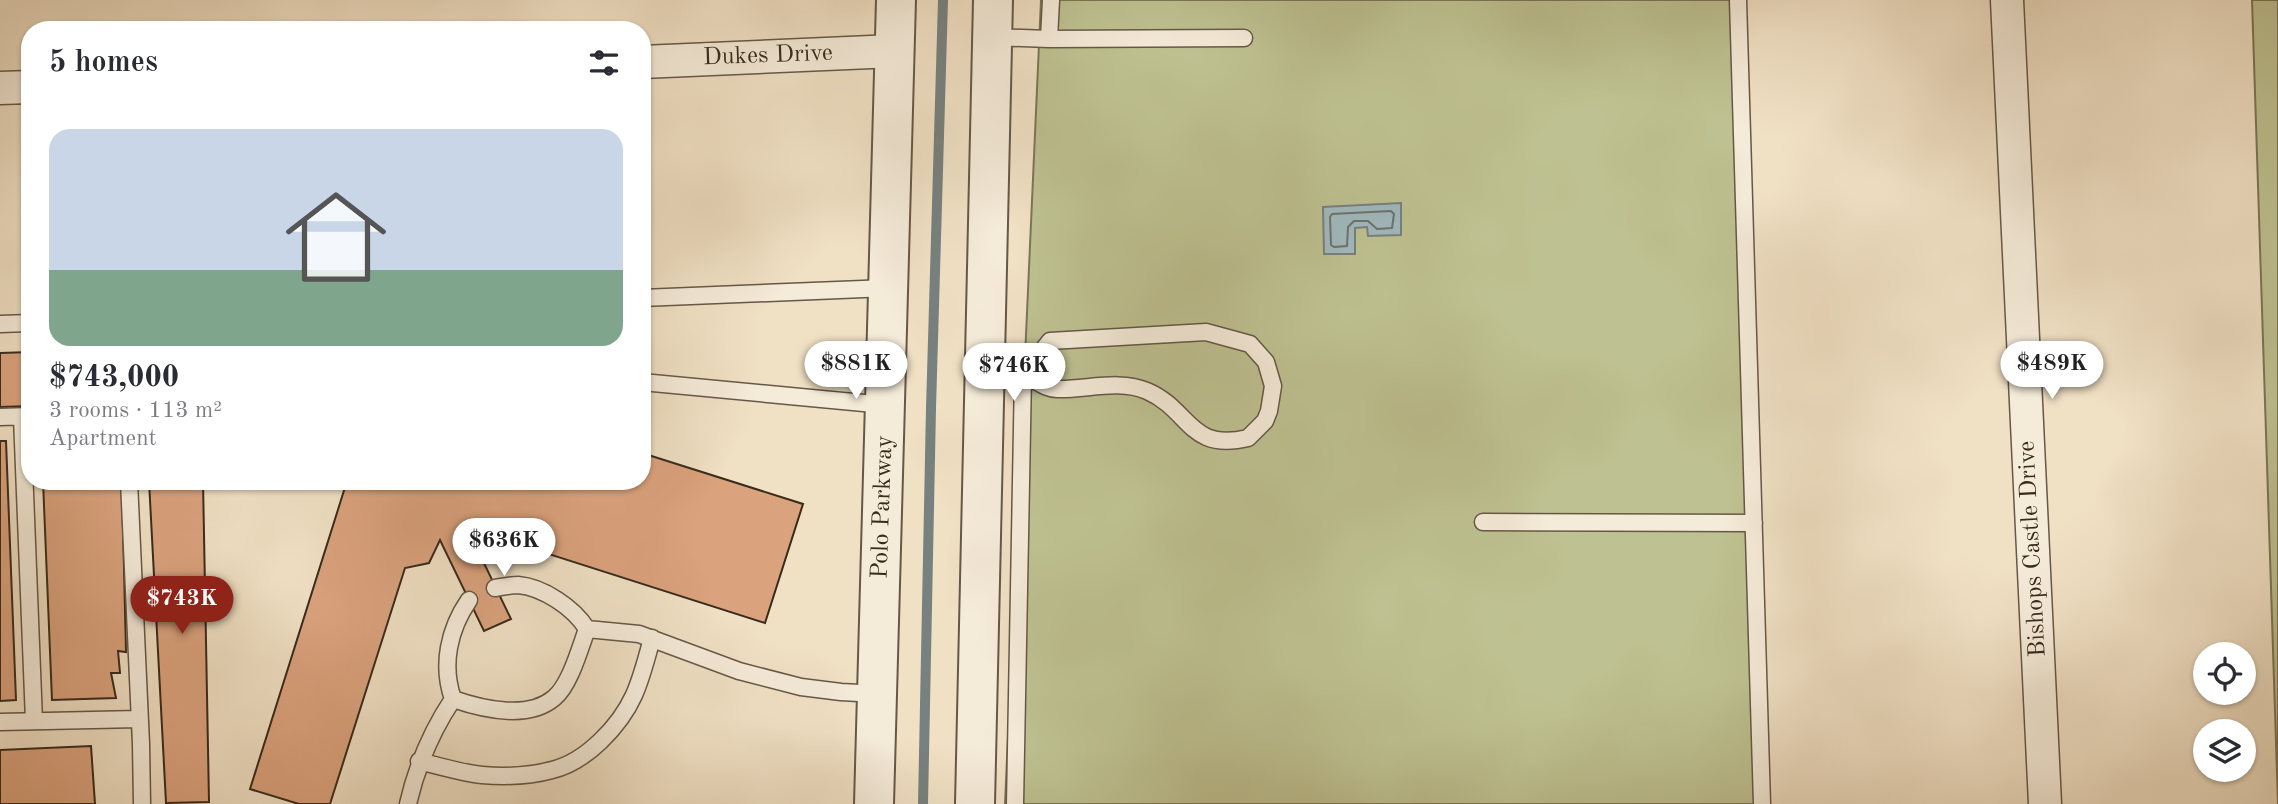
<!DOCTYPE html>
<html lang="en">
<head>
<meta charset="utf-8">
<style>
	body { margin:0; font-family:"Old Standard TT",serif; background:#f7f7f7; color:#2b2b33; height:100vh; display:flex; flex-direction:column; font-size:26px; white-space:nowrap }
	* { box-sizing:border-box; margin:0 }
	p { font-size:23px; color:#7c7c81 }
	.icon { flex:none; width:38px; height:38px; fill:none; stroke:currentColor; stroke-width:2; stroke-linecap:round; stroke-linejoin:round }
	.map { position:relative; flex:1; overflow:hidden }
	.drawer { position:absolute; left:21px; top:21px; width:630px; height:469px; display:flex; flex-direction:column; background:#fff; border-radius:28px; box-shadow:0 2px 5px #0004 }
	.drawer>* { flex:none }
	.buttons { position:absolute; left:2193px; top:642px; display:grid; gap:14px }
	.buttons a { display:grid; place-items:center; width:63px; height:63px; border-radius:50%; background:#fff; box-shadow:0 2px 5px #0004; font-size:35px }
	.price { position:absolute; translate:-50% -60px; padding:0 16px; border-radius:24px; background:#fff; color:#222; font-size:23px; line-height:46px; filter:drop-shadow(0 2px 4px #0008) }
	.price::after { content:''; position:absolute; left:50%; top:42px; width:21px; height:16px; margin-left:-10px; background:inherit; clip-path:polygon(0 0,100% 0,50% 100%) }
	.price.active { background:#8f2418; color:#fff }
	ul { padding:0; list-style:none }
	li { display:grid; align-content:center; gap:14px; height:371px; padding:0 28px }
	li+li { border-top:2px solid #e1e1e2 }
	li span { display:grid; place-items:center; height:217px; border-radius:21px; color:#555 }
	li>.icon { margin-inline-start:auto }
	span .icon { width:126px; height:126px; fill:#fffc; stroke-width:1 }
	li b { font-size:30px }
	h2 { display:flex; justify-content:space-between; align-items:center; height:84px; padding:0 28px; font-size:30px }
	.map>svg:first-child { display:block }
</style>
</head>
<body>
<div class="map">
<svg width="2278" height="804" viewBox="0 0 2278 804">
	<rect width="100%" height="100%" fill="#f0e0c4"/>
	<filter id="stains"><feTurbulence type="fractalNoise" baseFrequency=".00286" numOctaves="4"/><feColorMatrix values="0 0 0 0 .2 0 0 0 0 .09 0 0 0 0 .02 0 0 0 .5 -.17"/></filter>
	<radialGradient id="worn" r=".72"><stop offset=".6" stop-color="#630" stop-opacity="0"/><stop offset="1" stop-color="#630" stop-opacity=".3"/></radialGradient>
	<path fill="#bec191" stroke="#7b7657" stroke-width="2" d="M1041 0H1741L1758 804H1005Z
		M2252 0H2278V804Z"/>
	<path fill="#a1bac0" stroke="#77817f" stroke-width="2" d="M1401 203V235L1368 236 1367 227 1355 228V254H1324L1323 207Z"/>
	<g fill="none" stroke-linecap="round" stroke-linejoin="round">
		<path stroke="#6c726e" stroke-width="2" d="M1391 211 1394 214 1392 228 1377 229 1368 221H1354L1348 227 1347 246 1334 247 1331 245 1330 217 1332 214Z"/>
		<path stroke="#77817f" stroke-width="10" d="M923 804 931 408 943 0"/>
	</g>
	<path fill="#daa27d" stroke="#382b1d" stroke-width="2" d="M30 352V406L0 407V353Z
		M0 441H6L16 700 0 701Z
		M642 453 803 504 765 623 467 528 511 619 484 631 440 540 429 563 405 568 330 804H299L250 789 347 481H642Z
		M43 481H113V485H122L126 652 118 651 120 673H111L116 698 52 700Z
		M149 481H203L209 802 166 803Z
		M91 746 95 804H0V750Z"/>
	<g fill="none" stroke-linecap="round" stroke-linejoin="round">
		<defs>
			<path id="service" d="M1738 0 1762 804
				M992 37 1049 39 1051 0
				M1049 39 1244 38
				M642 298 888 288
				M0 324 30 323
				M985 371C997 372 1011 372 1022 375 1034 378 1044 389 1057 389 1086 390 1119 379 1147 391 1191 410 1188 452 1248 438L1265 421 1269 411 1273 386 1266 362 1250 344 1206 332 1050 341 1023 375 1015 804
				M642 382 885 405
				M0 417 30 416
				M22 417 34 721
				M129 481 141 744 142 804
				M1483 522 1754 523
				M495 588C502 587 510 585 518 585 543 587 574 608 587 629
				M453 699C441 665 449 629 469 600
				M0 722 139 719
				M419 761C439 766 462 773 482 775 506 777 530 776 552 770 586 762 620 726 634 695 642 677 647 657 652 638
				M408 804C417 765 431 732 453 699 482 709 528 720 554 698 570 685 580 648 587 629L639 634 739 671 801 687 841 692 877 694"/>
			<path id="minor" d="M2007 0 2045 804
				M642 62 894 51
				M0 88 30 87"/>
			<path id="tertiary" d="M874 804 896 0
				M975 804 993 0"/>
		</defs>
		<use href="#service" stroke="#665847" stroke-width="19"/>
		<use href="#minor" stroke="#665847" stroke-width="35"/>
		<use href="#tertiary" stroke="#665847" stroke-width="42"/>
		<use href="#service" stroke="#f5ebd9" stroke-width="16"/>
		<use href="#minor" stroke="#f5ebd9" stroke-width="32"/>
		<use href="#tertiary" stroke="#f5ebd9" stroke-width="38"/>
	</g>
	<g text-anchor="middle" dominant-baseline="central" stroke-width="7" stroke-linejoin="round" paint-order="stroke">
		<g font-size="24" fill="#382b1d" stroke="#f5ebd9">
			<text transform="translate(768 56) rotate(-2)">Dukes Drive</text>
			<text transform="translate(883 507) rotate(-88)">Polo Parkway</text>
			<text transform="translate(2033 549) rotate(-93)">Bishops Castle Drive</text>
		</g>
	</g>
	<rect width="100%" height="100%" filter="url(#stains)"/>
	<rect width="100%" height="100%" fill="url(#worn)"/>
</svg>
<div class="buttons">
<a><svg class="icon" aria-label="locate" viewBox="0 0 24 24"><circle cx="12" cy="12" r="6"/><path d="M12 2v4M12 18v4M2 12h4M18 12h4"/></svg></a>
<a><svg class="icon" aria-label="layers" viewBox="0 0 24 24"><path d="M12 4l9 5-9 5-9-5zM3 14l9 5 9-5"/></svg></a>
</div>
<b class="price" style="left:856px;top:401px">$881K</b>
<b class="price" style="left:2052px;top:401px">$489K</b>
<b class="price" style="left:1014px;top:403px">$746K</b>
<b class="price" style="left:504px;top:578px">$636K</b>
<b class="price active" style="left:182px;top:636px">$743K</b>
<section class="drawer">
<h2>5 homes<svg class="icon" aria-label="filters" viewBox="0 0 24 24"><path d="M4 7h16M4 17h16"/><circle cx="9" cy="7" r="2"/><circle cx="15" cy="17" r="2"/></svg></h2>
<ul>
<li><span style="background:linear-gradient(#c9d6e8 65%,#7fa58c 0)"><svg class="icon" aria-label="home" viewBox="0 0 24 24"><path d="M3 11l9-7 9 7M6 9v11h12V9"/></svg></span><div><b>$743,000</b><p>3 rooms · 113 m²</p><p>Apartment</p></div></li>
</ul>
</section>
</div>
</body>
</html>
